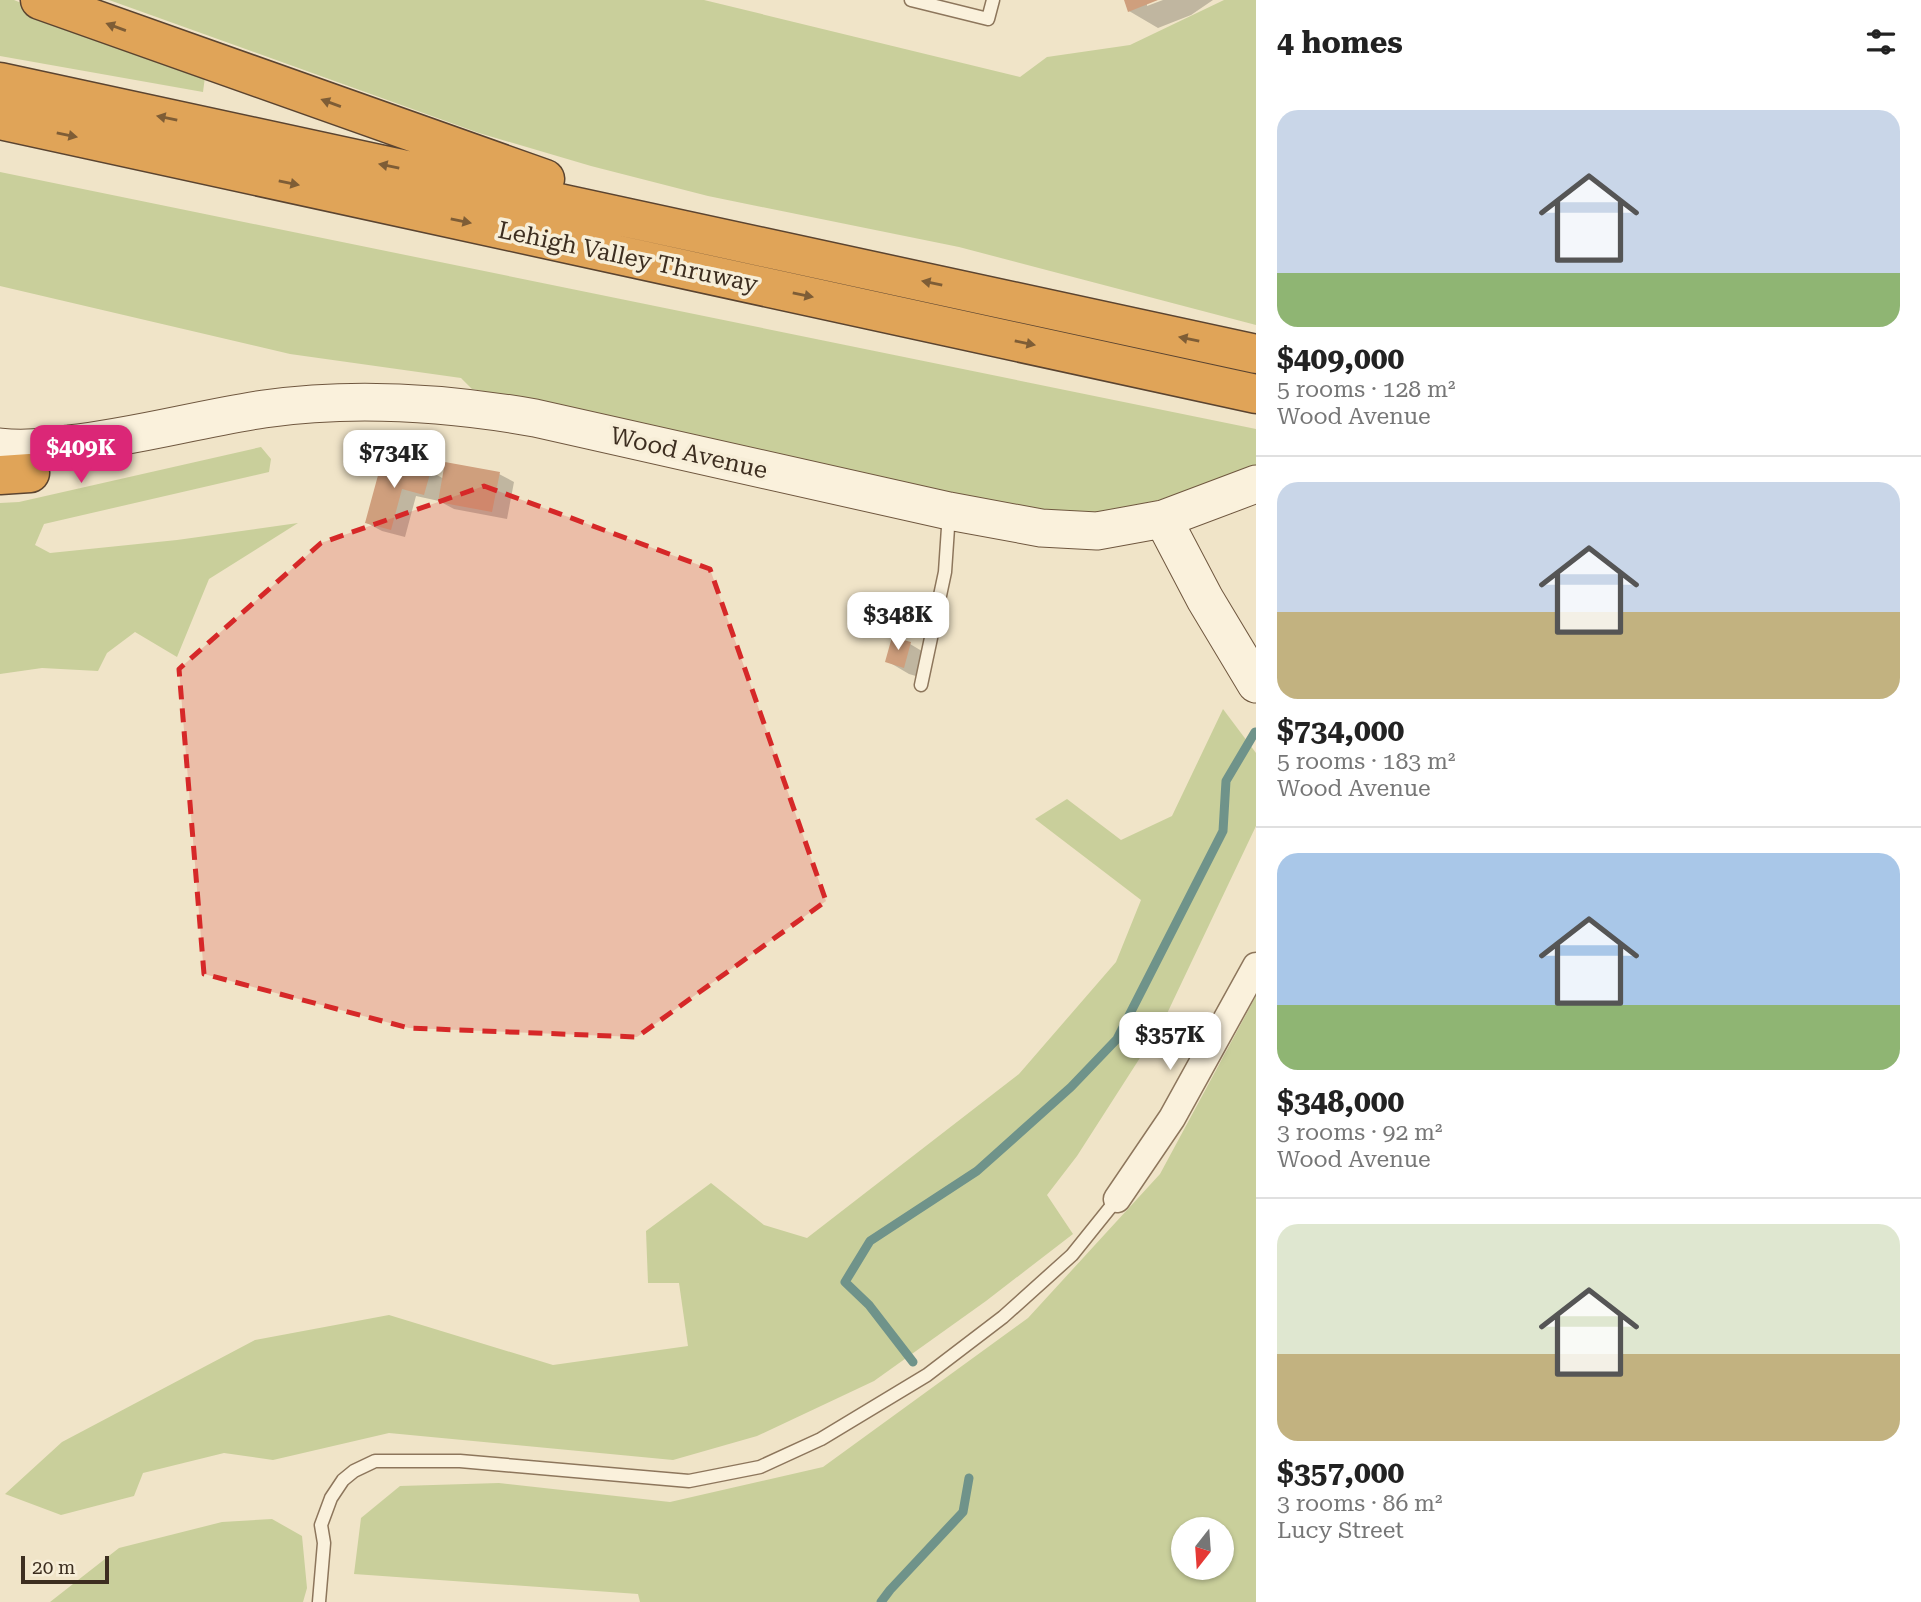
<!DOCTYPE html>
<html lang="en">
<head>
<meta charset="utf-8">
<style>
	body { margin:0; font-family:"Roboto Serif",serif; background:#f6f6f6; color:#222; height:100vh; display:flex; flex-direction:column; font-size:26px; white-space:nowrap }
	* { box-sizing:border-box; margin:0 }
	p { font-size:23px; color:#767676 }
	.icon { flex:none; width:38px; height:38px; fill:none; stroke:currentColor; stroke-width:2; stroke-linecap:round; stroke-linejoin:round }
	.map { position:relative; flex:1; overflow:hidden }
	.panel { display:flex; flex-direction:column; background:#fff; width:665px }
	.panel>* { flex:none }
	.needle { width:46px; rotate:197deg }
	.buttons { position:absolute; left:1171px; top:1517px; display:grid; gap:14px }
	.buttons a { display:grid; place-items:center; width:63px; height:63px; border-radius:50%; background:#fff; box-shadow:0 2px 5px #0004; font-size:35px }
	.scale { position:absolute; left:21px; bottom:18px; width:88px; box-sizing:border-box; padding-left:7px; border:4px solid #3d2e20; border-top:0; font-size:19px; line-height:24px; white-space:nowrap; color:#3d2e20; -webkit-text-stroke:5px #f7eed8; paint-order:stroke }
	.price { position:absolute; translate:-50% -60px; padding:0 16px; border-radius:14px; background:#fff; color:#222; font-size:23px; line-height:46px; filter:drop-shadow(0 2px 4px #0008) }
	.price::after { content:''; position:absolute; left:50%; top:42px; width:21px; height:16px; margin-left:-10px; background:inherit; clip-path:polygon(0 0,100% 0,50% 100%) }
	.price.current { background:#db2777; color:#fff }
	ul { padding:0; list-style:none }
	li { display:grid; align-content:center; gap:14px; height:371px; padding:0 21px }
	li+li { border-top:2px solid #e0e0e0 }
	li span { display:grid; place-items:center; height:217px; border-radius:21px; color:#555 }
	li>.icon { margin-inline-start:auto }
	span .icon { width:126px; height:126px; fill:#fffc; stroke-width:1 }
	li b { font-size:30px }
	h2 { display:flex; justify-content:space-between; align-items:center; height:84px; padding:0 21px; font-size:30px }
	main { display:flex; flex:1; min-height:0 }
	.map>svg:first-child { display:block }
</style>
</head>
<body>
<main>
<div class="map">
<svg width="1256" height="1602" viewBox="0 0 1256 1602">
	<rect width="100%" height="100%" fill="#f0e4c8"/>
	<path fill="#c9cf9b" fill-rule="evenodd" d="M0 0H14L205 77 203 92 0 56Z
		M109 0H704L1020 77 1047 57 1130 45 1224 0H1256V325L959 247 708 196 591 166 479 133Z
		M0 172 1256 429V467L1147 504 1090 513H1035L517 397 472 389 461 378 290 354 0 286Z
		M261 447 271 459 269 472 44 524 35 545 50 553 177 540 298 523 209 579 177 657 135 632 107 653 98 671 42 668 0 674V503L19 502Z
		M1223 709 1256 753V826L1163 1022 1077 1156 1047 1195 1073 1234 986 1301 874 1381 757 1436 673 1460 389 1433 273 1460 224 1453 143 1473 134 1496 61 1515 5 1494 62 1442 255 1340 389 1315 553 1365 688 1346 679 1283H648L646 1231 711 1183 764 1225 807 1238 1019 1074 1116 962 1141 900 1035 819 1067 799 1121 840 1172 816Z
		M1256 996V1602H640L638 1594 354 1574 361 1518 400 1486 499 1483 670 1502 823 1467 1028 1318 1160 1174ZM1183 1530H1222V1568H1183Z
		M272 1519 302 1536 307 1588 303 1602H50L119 1548 222 1522Z"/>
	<path fill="#0003" d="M1126 0H1154L1147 2V6L1163 0H1213L1191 15 1158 28 1129 11Z
		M384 459 430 471 444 479 499 474 514 482 507 519 454 509 439 501 416 496 405 537 382 531 367 523Z
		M910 644 932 657 926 679 909 674 887 661Z"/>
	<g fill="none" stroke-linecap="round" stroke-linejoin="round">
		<path stroke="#6f938a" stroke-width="9" d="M913 1362 869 1305 845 1282 870 1241 977 1171 1071 1087 1117 1039 1223 831 1226 781 1255 732
			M881 1602 890 1590 963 1512 969 1478"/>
	</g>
	<path fill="#cf9f7d" d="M1124 0H1158L1128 12Z
		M383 457 431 470 424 495 402 489 391 530 365 523Z
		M445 462 500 472 492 512 438 502Z
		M892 637 911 642 904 668 885 662Z"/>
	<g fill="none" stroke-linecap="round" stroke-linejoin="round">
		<defs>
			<path id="service" d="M911 0 988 19 993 0
				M921 685 945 572 949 513
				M319 1602 324 1543 321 1525 331 1498 343 1480 354 1471 375 1461H460L689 1481 760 1467 821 1439 927 1375 1003 1317 1072 1255 1117 1199"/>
			<path id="minor" d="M1117 1199 1172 1118 1256 966"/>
			<path id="secondary" d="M0 447C24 450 46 447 69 444 135 437 198 419 264 409 355 396 444 402 535 418L949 511 1041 528 1097 531 1163 519 1256 484
				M1163 519 1205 599 1256 684"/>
			<path id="motorway" d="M40 0 545 179
				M0 82 1256 354
				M0 120 1256 394
				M0 475 30 473"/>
		</defs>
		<use href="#service" stroke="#8d765c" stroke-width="15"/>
		<use href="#minor" stroke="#8d765c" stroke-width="29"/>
		<use href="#secondary" stroke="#6f573f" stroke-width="39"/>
		<use href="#motorway" stroke="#5b4430" stroke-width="41"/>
		<use href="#service" stroke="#faf1dc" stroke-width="12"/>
		<use href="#minor" stroke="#faf1dc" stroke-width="26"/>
		<use href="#secondary" stroke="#faf1dc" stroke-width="37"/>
		<use href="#motorway" stroke="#e0a458" stroke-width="38"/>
	</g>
	<defs><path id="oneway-solid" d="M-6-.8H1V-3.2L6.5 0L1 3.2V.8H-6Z" transform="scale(1.75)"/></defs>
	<g fill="#7e5d36">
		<use href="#oneway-solid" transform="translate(116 27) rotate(-160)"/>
		<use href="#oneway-solid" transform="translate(331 103) rotate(-160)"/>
		<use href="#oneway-solid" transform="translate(167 118) rotate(-168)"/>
		<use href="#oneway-solid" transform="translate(67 135) rotate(12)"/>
		<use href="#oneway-solid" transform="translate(389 166) rotate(-168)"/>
		<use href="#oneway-solid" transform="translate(289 183) rotate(12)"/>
		<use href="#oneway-solid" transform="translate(461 221) rotate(12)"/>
		<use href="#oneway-solid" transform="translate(932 283) rotate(-168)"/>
		<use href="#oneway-solid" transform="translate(803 295) rotate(12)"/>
		<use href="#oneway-solid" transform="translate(1189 339) rotate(-168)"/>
		<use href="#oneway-solid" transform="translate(1025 343) rotate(12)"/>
	</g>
	<path fill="#d62828" fill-opacity="0.2" stroke="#d62828" stroke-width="5" stroke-dasharray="14 9" stroke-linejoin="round" d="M484 486 710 569 826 901 637 1037 409 1028 204 974 179 669 321 543Z"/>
	<g text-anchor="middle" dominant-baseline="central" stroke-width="7" stroke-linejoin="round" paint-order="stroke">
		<g font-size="24" fill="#3d2e20" stroke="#f7eed8">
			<text transform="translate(628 257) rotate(12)">Lehigh Valley Thruway</text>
			<text transform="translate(689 453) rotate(13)">Wood Avenue</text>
		</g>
	</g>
</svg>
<div class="buttons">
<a><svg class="needle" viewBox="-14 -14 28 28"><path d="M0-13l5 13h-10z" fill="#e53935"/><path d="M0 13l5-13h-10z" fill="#767676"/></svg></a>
</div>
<div class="scale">20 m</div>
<b class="price current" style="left:81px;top:485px">$409K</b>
<b class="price" style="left:394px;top:490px">$734K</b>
<b class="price" style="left:898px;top:652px">$348K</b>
<b class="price" style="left:1170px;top:1072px">$357K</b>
</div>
<section class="panel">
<h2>4 homes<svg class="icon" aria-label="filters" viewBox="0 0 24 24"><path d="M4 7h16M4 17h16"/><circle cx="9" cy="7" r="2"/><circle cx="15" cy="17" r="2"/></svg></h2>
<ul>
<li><span style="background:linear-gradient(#c9d6e8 75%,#8fb573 0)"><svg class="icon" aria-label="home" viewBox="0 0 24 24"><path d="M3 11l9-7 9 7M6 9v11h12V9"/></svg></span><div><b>$409,000</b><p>5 rooms · 128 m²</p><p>Wood Avenue</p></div></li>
<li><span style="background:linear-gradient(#c9d6e8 60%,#c2b280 0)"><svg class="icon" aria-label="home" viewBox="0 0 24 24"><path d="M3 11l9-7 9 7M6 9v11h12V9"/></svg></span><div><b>$734,000</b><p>5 rooms · 183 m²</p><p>Wood Avenue</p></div></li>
<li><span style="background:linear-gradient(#a9c7e8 70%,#8fb573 0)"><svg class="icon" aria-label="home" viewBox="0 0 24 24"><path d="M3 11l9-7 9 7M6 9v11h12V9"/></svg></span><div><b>$348,000</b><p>3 rooms · 92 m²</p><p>Wood Avenue</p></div></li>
<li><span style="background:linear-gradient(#dfe7d0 60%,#c2b280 0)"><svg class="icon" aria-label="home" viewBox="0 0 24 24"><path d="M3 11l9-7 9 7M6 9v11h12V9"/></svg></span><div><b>$357,000</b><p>3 rooms · 86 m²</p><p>Lucy Street</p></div></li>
</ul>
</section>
</main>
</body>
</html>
